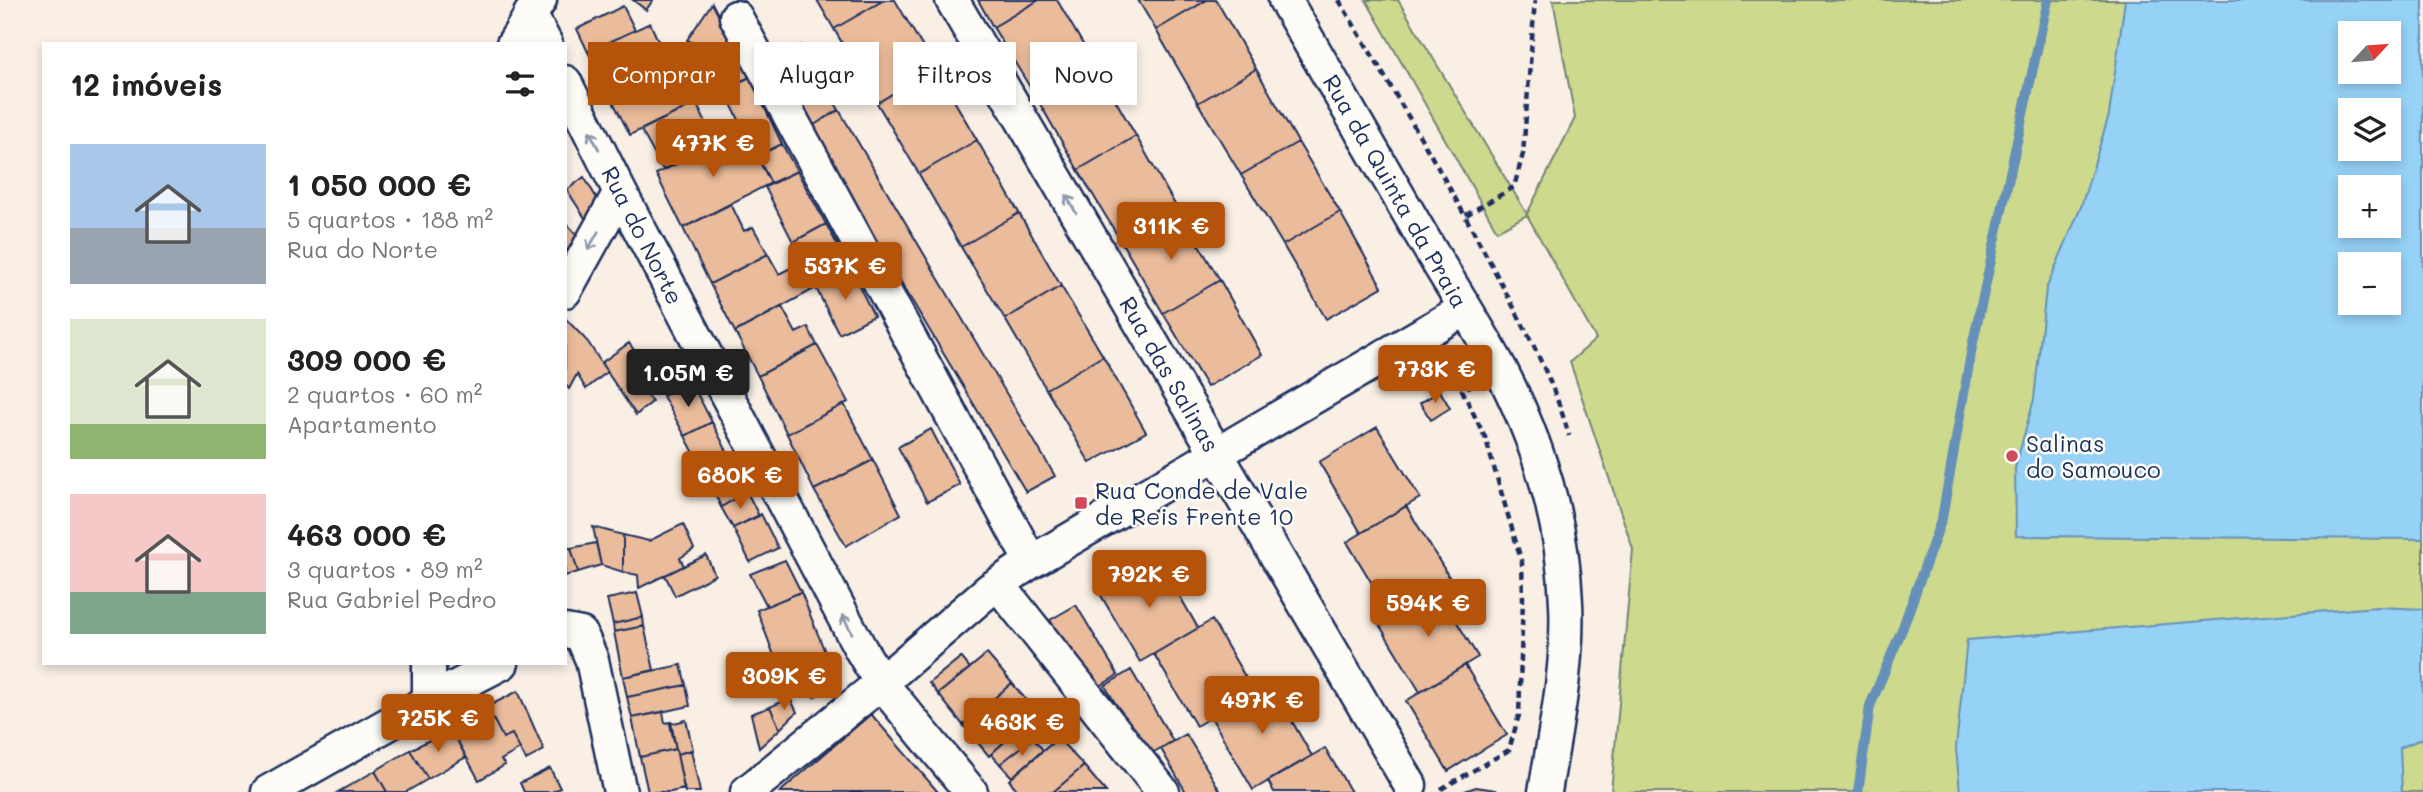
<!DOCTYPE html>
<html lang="pt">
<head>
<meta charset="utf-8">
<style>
	body { margin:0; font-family:Mali,sans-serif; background:#f2f2f2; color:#222; height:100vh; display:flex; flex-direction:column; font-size:26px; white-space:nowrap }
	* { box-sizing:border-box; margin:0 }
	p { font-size:23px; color:#767676 }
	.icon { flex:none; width:38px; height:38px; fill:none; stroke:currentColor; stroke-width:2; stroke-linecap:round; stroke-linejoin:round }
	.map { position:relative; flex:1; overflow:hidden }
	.drawer { position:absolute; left:42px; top:42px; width:525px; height:623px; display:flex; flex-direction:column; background:#fff; border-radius:0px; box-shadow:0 4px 10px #0003 }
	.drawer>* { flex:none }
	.banner { position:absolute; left:588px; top:42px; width:665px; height:63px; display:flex; gap:14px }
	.needle { width:46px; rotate:64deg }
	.controls { position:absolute; left:2338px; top:21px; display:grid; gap:14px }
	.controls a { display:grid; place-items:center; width:63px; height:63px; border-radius:0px; background:#fff; box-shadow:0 4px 10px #0003; font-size:35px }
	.price { position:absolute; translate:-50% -60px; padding:0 16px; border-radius:7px; background:#b45309; color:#fff; font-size:23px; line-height:46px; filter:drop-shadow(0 2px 4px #0008) }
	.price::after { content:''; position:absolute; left:50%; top:42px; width:21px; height:16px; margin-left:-10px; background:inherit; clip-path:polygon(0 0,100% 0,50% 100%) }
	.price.active { background:#222; color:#fff }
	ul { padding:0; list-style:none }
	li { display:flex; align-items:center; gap:21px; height:175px; padding:0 28px }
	li span { display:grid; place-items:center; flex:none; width:196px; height:140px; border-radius:0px; color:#555 }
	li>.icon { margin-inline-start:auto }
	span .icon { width:84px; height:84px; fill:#fffc; stroke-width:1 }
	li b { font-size:30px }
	h2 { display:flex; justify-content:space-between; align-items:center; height:84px; padding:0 28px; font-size:30px }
	.pill { padding:0 24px; border-radius:0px; background:#fff; box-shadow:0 4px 10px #0003; font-size:24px; line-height:63px }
	.pill.active { background:#b45309; color:#fff }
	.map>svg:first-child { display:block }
</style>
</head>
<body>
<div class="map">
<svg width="2423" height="792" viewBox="0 0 2423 792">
	<rect width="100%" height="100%" fill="#f9efe5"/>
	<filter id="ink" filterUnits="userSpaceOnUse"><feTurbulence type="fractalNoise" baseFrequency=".0143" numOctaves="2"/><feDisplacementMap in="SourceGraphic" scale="14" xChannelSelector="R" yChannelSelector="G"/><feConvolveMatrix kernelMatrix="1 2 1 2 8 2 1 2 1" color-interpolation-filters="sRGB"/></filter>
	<g filter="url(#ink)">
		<path fill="#cdd98c" stroke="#748475" stroke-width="2" fill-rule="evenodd" d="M1366 0H1398L1527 214 1575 118 1553 0H2423V792H1611L1633 549 1570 362 1596 339 1527 215 1497 231ZM2350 33H2389V72H2350ZM2350 110H2389V149H2350ZM2350 187H2389V226H2350ZM2350 264H2389V303H2350Z"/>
		<path fill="#96d1f6" stroke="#6590b9" stroke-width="2" fill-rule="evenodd" d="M2125 0H2423V539L2016 536 2015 468 2034 399 2046 289 2081 207 2109 115ZM2350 33H2389V72H2350ZM2350 110H2389V149H2350ZM2350 187H2389V226H2350ZM2350 264H2389V303H2350Z
			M2377 607 2423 609V738L2400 748 2402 792H1960L1956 748 1967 640Z"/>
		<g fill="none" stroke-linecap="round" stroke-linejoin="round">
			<path stroke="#6590b9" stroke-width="10" d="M1858 792 1870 706 1903 627 1942 518 1973 342 2048 0"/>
		</g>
		<path fill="#ebbc9b" stroke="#1b2f5e" stroke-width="2" d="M633 0H653L646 10Z
			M817 0H884L834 29Z
			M884 0H895L935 68 877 103 834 29Z
			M978 0H1039L993 27Z
			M1039 0H1057L1094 63 1036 97 993 27Z
			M1138 0H1207L1156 30Z
			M1207 0H1216L1256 69 1198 103 1156 30Z
			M712 3 750 77 716 92 694 43 687 40Z
			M623 6 635 30 588 52 577 29Z
			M650 23 667 60 607 90 588 52Z
			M801 45 839 110 809 128 770 63Z
			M667 60 690 106 630 135 607 90Z
			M1094 63 1136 136 1078 170 1036 97Z
			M935 68 977 140 919 174 877 103Z
			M1256 69 1298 142 1241 175 1198 103Z
			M750 77 782 144 757 156 724 90Z
			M696 103 716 143 663 170 641 130Z
			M839 110 1055 476 1026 492 809 128Z
			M743 131 771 183 683 228 656 174Z
			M1136 136 1178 210 1122 243 1078 170Z
			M977 140 1019 213 961 247 919 174Z
			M1298 142 1340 212 1283 245 1241 175Z
			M782 144 797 171 771 183 757 156Z
			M797 171 826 224 793 242 765 187Z
			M584 177 601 205 590 226 567 190Z
			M731 204 744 231 753 227 768 254 710 284 683 228Z
			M1178 210 1220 280 1163 313 1122 243Z
			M1340 212 1382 287 1326 319 1283 245Z
			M1019 213 1061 286 1005 319 961 247Z
			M565 222 581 239 574 254 565 249Z
			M826 224 851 270 816 288 793 242Z
			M768 254 779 274 804 261 816 288 735 332 710 284Z
			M851 270 874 316 839 334 816 288Z
			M1220 280 1262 355 1207 387 1163 313Z
			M1061 286 1103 356 1046 389 1005 319Z
			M782 307 796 333 808 327 817 345 758 376 735 332Z
			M565 318 588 342 607 372 586 389 577 374 569 389 565 384Z
			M629 343 649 371 636 380 652 402 636 415 601 363Z
			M817 345 848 402 787 434 758 376Z
			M1103 356 1146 432 1090 463 1046 389Z
			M691 382 712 422 685 436 663 396Z
			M1440 391 1450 408 1431 420 1420 403Z
			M844 404 873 460 814 490 787 434Z
			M712 422 732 461 705 474 685 436Z
			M1377 427 1420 498 1361 533 1319 462Z
			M931 429 960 485 927 502 898 447Z
			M873 460 901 514 846 546 814 490Z
			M732 461 747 492 721 507 705 474Z
			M747 492 759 516 733 528 721 507Z
			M1406 506 1449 577 1390 613 1347 542Z
			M761 514 778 548 750 562 733 528Z
			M683 524 694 549 680 558 684 566 639 588 638 575 623 572V535L649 541Z
			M593 527 623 535V572L601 565Z
			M596 543 601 565 578 572 571 548Z
			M565 545 567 548H571L578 572 565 576Z
			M706 555 715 575 675 596 665 575Z
			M1158 558 1198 628 1140 662 1099 592Z
			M785 560 801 592 767 606 750 574Z
			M1435 586 1478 657 1420 692 1377 621Z
			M801 592 825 652 778 666 757 610Z
			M637 593 643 617 613 624 607 599Z
			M1076 605 1118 675 1092 691 1050 620Z
			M643 617 644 626 614 632 613 624Z
			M1212 620 1254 692 1196 726 1154 654Z
			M644 626 654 670 623 677 614 632Z
			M825 652 838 680 814 697 809 690 790 698 778 666Z
			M987 654 1012 683 963 725 938 694Z
			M961 657 970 668 938 694 929 683Z
			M681 665 686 685 627 697 623 677Z
			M1465 665 1507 735 1448 771 1406 701Z
			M1131 670 1173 741 1147 756 1105 686Z
			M1012 683 1036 712 989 756 963 725Z
			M1270 683 1312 756 1253 790 1211 717Z
			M686 685 690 706 632 718 627 697Z
			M518 691 544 750 526 760 512 734 503 738 487 707Z
			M790 698 797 712 780 729 770 707Z
			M487 707 503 738 512 734 520 749 501 760 505 765 479 780 451 729Z
			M770 707 780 729 759 748 751 714Z
			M663 712 665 723 671 722 676 749 640 757 632 718Z
			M871 714 938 792H780Z
			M686 720 693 750 677 754 670 724Z
			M1022 726 1033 738 1000 764 991 754Z
			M451 729 466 757 428 779 410 750Z
			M1186 734 1221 792H1186L1161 749Z
			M1033 738 1043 750 1012 777 1000 764Z
			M1058 738 1084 766 1053 792H1019L1009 780Z
			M1325 748 1351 792H1274L1268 781Z
			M676 749 684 789 671 792H648L640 757Z
			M410 750 428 779 406 792H387L375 771Z
			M691 750 700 792H685L677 754Z
			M1084 766 1106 792H1053Z
			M550 768 560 788 552 792H524L520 783Z
			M375 771 387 792H338Z
			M1476 787 1496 790 1495 792H1462Z"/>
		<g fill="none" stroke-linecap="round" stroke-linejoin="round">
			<defs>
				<path id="minor" d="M952 0 1410 785
					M1285 0C1331 79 1377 159 1423 238 1449 282 1477 325 1501 370 1538 442 1563 522 1566 603 1569 666 1555 730 1545 792
					M530 14 546 44
					M736 17 1031 562
					M513 44 540 0
					M565 82 620 192 860 648 881 683 971 792
					M565 291 620 192
					M998 584 1163 792
					M565 631 581 634 592 660 620 792
					M429 701V663
					M268 792 429 701 502 663
					M747 792 881 683 989 590 1031 562 1465 309"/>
			</defs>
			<use href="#minor" stroke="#1b2f5e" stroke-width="37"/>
			<path stroke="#1b2f5e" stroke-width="4.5" stroke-dasharray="7 5" stroke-linecap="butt" d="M1339 0C1396 95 1453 190 1504 289 1529 336 1555 384 1569 436
				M1466 215 1514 187 1523 154 1535 0
				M1441 789 1509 750 1519 715 1523 598 1522 563 1485 437 1462 390 1474 384"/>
			<use href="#minor" stroke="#fdfcf7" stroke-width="32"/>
		</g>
		<defs><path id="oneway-shaft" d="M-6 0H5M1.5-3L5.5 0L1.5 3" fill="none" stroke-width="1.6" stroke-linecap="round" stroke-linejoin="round" transform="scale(1.75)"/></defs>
		<g stroke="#8c96aa">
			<use href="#oneway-shaft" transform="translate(594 140) rotate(-117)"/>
			<use href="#oneway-shaft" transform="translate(1071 204) rotate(-120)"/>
			<use href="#oneway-shaft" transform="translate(593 241) rotate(119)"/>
			<use href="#oneway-shaft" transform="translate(847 624) rotate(-118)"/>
		</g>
	</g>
	<g fill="#d1495b" stroke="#fdfcf7" stroke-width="2.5">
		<circle cx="2012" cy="456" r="7"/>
		<rect x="1074" y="496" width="14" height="14" rx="3.5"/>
	</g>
	<g text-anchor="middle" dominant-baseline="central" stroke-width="5" stroke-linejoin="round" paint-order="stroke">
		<g font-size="23" fill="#1b2f5e" stroke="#fdfcf7">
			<text transform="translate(1396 191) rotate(60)">Rua da Quinta da Praia</text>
			<text transform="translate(643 235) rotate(63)">Rua do Norte</text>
			<text transform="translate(1170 374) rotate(60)">Rua das Salinas</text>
		</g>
		<g font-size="23" fill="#1b2f5e" stroke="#fdfcf7" text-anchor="start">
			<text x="2026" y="443">Salinas<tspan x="2026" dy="26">do Samouco</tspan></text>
			<text x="1095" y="490">Rua Conde de Vale<tspan x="1095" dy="26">de Reis Frente 10</tspan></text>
		</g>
	</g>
</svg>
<div class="controls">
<a><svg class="needle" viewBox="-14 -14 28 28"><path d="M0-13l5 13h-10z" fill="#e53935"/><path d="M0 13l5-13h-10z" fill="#767676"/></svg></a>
<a><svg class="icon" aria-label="layers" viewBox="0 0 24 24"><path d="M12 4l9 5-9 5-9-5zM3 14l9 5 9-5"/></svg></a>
<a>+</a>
<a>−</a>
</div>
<b class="price" style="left:713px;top:179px">477K €</b>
<b class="price" style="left:1171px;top:262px">311K €</b>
<b class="price" style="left:845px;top:302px">537K €</b>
<b class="price" style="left:1435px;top:405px">773K €</b>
<b class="price active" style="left:688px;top:409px">1.05M €</b>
<b class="price" style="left:740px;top:511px">680K €</b>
<b class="price" style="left:1149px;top:610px">792K €</b>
<b class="price" style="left:1428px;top:639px">594K €</b>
<b class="price" style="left:784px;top:712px">309K €</b>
<b class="price" style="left:1262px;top:736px">497K €</b>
<b class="price" style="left:438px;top:754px">725K €</b>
<b class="price" style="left:1022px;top:758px">463K €</b>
<div class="banner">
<a class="pill active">Comprar</a>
<a class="pill">Alugar</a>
<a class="pill">Filtros</a>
<a class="pill">Novo</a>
</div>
<section class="drawer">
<h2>12 imóveis<svg class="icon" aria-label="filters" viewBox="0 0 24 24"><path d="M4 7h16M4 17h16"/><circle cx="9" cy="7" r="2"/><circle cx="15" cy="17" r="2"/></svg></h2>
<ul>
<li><span style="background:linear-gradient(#a9c7e8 60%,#9aa5b1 0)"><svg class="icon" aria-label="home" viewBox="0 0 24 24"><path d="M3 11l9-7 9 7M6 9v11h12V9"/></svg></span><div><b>1 050 000 €</b><p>5 quartos · 188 m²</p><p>Rua do Norte</p></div></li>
<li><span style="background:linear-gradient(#dfe7d0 75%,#8fb573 0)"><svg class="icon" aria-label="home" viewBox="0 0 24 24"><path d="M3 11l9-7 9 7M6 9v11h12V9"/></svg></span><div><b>309 000 €</b><p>2 quartos · 60 m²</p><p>Apartamento</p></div></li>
<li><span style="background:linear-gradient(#f6c9c9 70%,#7fa58c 0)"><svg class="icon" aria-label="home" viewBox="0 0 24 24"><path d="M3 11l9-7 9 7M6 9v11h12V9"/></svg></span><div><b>463 000 €</b><p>3 quartos · 89 m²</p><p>Rua Gabriel Pedro</p></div></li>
</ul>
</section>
</div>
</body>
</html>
